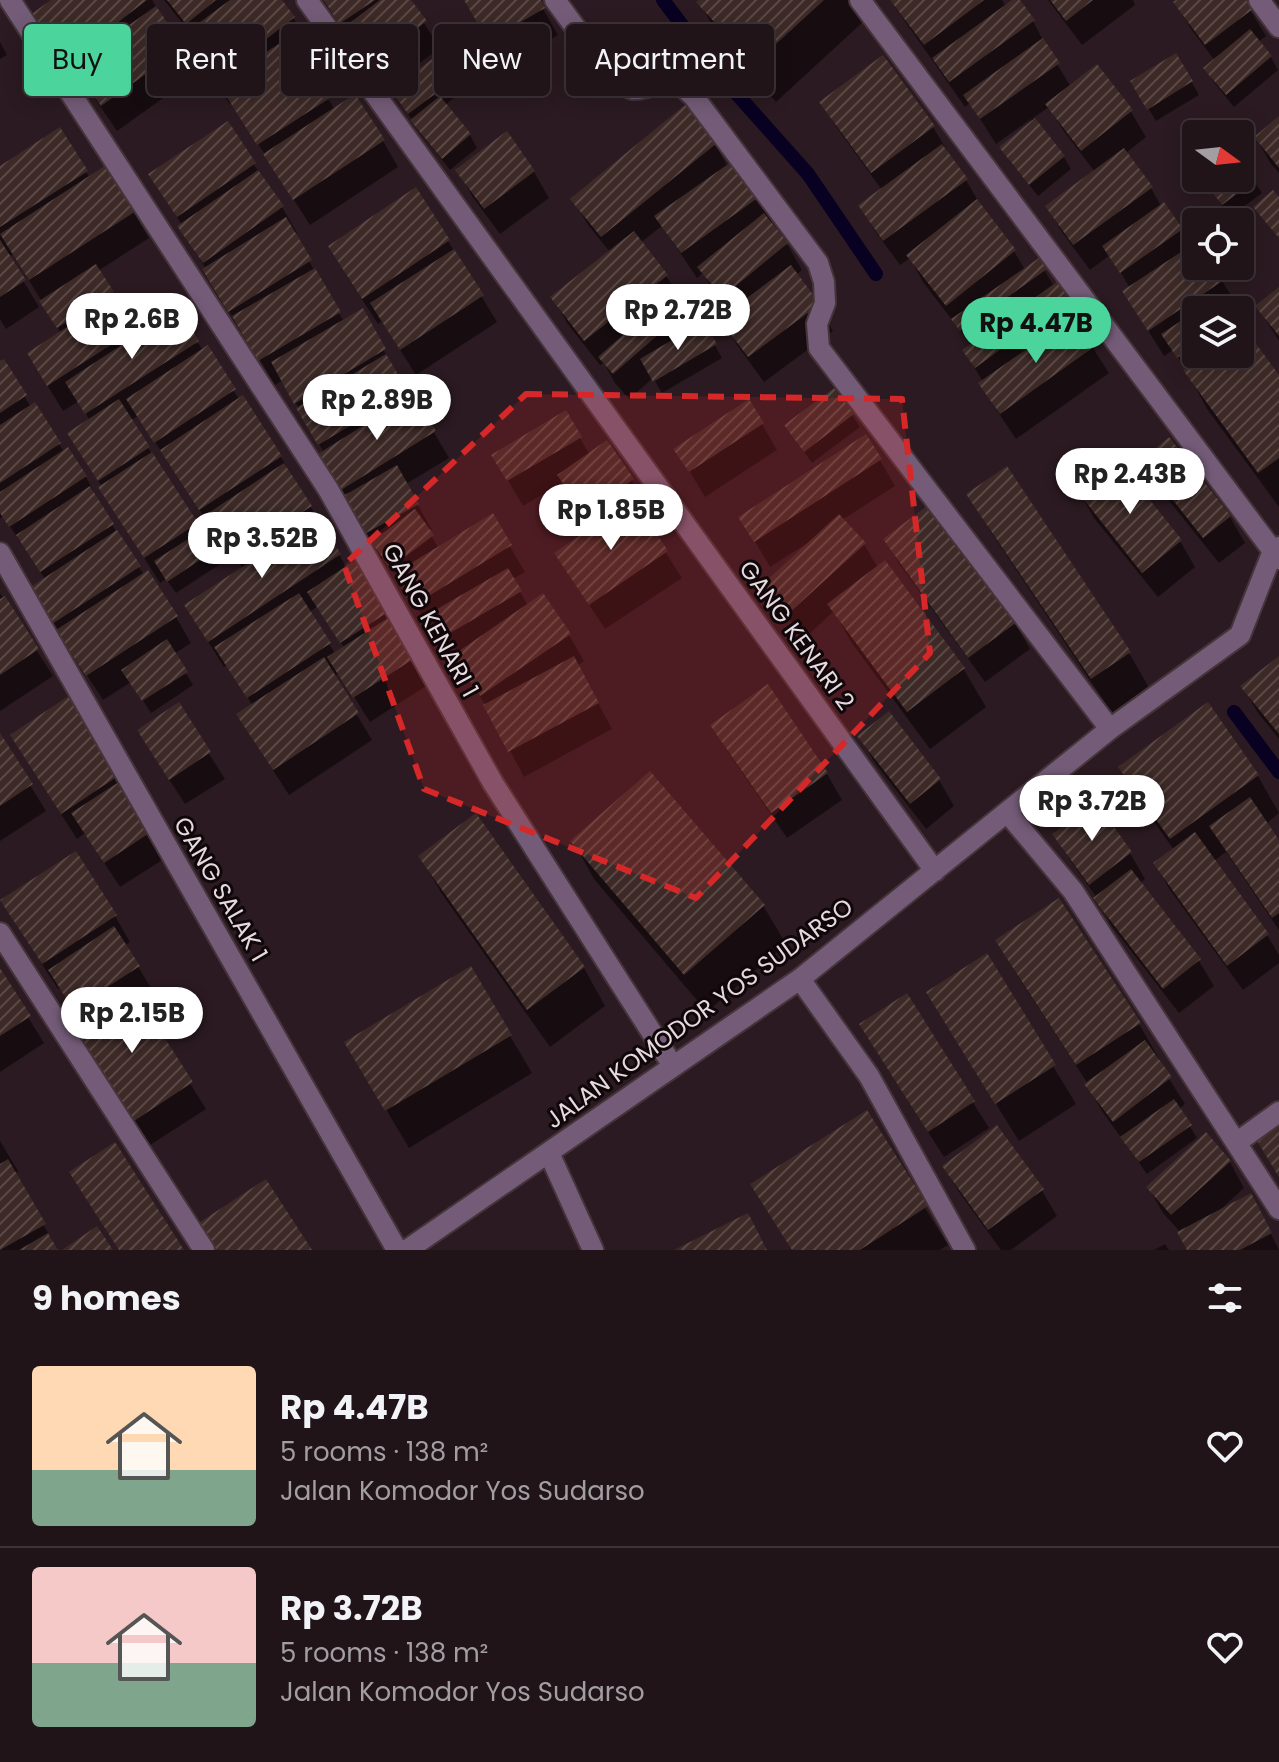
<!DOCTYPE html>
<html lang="en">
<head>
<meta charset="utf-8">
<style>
	body { margin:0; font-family:Poppins,sans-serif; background:#2d2126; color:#f1f3f6; height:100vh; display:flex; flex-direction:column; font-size:30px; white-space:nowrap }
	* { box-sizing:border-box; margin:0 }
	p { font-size:26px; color:#a29ea2 }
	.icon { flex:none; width:44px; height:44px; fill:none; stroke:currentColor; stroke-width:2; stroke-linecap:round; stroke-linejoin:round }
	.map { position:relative; height:1250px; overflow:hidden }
	.sheet { display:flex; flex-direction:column; background:#201419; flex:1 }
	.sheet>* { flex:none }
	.top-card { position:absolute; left:24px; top:24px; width:800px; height:72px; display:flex; gap:16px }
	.needle { width:52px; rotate:105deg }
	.buttons { position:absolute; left:1182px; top:120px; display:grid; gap:16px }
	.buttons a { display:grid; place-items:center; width:72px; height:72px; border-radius:8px; background:#201419; box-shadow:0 4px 20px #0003,0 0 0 2px #3d3338; font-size:40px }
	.price { position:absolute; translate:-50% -68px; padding:0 18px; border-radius:28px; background:#fff; color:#222; font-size:26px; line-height:52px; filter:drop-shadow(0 2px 4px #0008) }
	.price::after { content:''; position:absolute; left:50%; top:48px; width:24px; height:18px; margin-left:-12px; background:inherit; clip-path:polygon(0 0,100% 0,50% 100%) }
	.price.current { background:#4bd49b; color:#111 }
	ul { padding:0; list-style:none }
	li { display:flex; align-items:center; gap:24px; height:200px; padding:0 32px }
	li+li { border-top:2px solid #3d3338 }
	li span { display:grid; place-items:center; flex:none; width:224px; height:160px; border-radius:8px; color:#555 }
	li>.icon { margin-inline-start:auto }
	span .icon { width:96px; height:96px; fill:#fffc; stroke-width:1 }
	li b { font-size:34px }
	h2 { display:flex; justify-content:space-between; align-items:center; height:96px; padding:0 32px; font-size:34px }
	.tag { padding:0 28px; border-radius:8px; background:#201419; box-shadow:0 4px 20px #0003,0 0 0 2px #3d3338; font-size:28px; line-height:72px }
	.tag.current { background:#4bd49b; color:#111 }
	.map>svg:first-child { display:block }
</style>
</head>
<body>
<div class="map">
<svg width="1279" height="1250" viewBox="0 0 1279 1250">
	<defs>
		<pattern id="building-hatch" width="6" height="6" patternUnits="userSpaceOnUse" patternTransform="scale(2)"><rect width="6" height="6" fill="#3d2a27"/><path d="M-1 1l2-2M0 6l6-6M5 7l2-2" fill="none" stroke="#594846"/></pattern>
	</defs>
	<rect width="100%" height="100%" fill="#2b1a21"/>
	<path fill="#0007" fill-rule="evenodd" d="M54 0H152L197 74 117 131 85 84 82 86 48 42 33 16Z
		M164 0H280L294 19 309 44 299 52 335 110 383 141 398 167 310 225 232 103 230 104 199 63 184 37 190 33Z
		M325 0H409L440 48 385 89 355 48Z
		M466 0H538L558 35 504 66Z
		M702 0H850L863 22 776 102 721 40 699 2Z
		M890 0H1002L1006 7 1018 0 1033 21 1047 48 1071 87 1131 112 1146 137 1126 153 1151 188 1161 206 1181 230 1191 247 1196 244V266H1213L1238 307 1233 310H1196V354H1240V330L1279 378V507L1207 409 1186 370 1173 350 1164 356 1124 292 1130 288 1110 255 1090 270 1062 232 1047 206 1095 172 1063 130 1049 107 1033 118 1064 157 1071 169 1038 196 1009 160 1033 122 1031 119 996 144 970 103 965 107Z
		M1048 0H1133L1135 5 1082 45Z
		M1179 0H1244L1266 36 1258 42 1271 57 1278 70 1234 107 1213 81 1206 69 1215 61 1191 29 1176 3Z
		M0 42 7 55 0 59Z
		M1176 55 1199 95 1156 121 1132 82Z
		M452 81 459 94 445 105 470 135 477 148 450 170 420 133 401 103Z
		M822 102 933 127 948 152 947 154 966 180 981 206 1014 251 1025 270 1038 260 1054 286 1068 300 1083 326 1080 328 1109 373 1016 439 996 409 981 383 983 382 964 350 1019 311 1017 308 969 342 923 282 910 258 900 265 875 231 861 205 882 190 837 128Z
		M1279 118V173L1271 164 1256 138Z
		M227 124 282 207 297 233 294 235 344 322 362 311 410 398 413 397 449 458 406 484 432 530 429 532 438 547 492 516 525 572 513 579 528 606 569 635 584 661 578 665 612 729 524 777 486 706 455 657 458 655 440 623 430 630 400 578 398 579 383 558 376 562 346 496 321 455 324 453 283 380 275 385 246 336H245L219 296 206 269 180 227 182 225 151 175Z
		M59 129 90 178 106 167 149 238 98 271 115 298 118 296 142 334 197 342 240 400 243 398 281 457 347 568 356 562 431 683 370 722 339 673 334 677 372 740 289 795 254 741 253 706 227 665 224 667 202 632 243 569 220 532 216 535 138 416 131 420 201 533 204 531 223 562 176 593 166 579 160 583 116 514 102 487 85 460 90 421 79 401 63 411 44 380 61 333 13 254 9 257 39 307 6 329 0 319V168ZM318 606 345 649 336 655 309 612Z
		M715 144 728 167 758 198 773 224 771 225 787 244 802 270 796 275 818 305 833 331 764 382 737 345 722 319 731 313 715 294 703 273 697 278 662 226 640 243 666 276 699 326 703 324 722 358 662 393 653 378 629 399 615 383 604 363 600 365 567 323 553 297 610 252 588 225 573 199Z
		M1240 162 1262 193 1230 217 1203 178H1240Z
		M458 170 534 172 549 198 500 234 472 196Z
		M448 241 497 322 416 375 382 321 378 324 345 273Z
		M1279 289V341L1258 307Z
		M3 362 31 407 34 405 64 452 68 450 86 477 100 503 99 504 116 531 144 575 176 617 191 643 174 654 193 685 151 713 131 682 103 700 47 614 45 579 3 516 0 519V364Z
		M565 413 590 455 632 480 647 506 639 511 682 578 605 629 572 579 594 528 564 482 523 506 493 455Z
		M852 415 860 427 812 463 794 438Z
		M762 424 777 450 705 497 676 449Z
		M880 460 895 486 842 520 864 544 878 568 884 563 964 670 986 707 930 749 851 642 834 611 805 638 781 610 766 584 810 544 809 542 770 567 741 518Z
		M1143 461 1230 517 1245 543 1219 563 1158 487Z
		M1079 492 1180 541 1195 567 1158 597 1094 518Z
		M969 495 1129 653 1151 691 1114 716 991 532Z
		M885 539 1015 623 1030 649 985 682 900 565Z
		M0 593 53 676 0 711Z
		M1279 659V739L1258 713 1243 687Z
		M768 687 827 774 842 800 787 838 728 752 713 726Z
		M69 698 167 857 120 887 85 833 77 839 27 761Z
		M178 705 225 779 185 804 154 756Z
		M1208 705 1258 776 1279 813 1266 824 1279 843V930L1226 852 1214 861 1267 935 1279 955V963L1243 990 1170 890 1155 864 1174 850 1142 805 1121 767Z
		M888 714 939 780 954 806 926 829 875 763 860 737Z
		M0 737 46 811 0 841Z
		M650 774 764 907 786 944 707 1012 594 879 573 841Z
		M1055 834 1130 853 1145 879 1140 883 1199 961 1214 986 1179 1013 1111 925 1097 898 1070 860Z
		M420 856 584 968 605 1006 550 1047 442 894Z
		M115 916 130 942 125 945 154 993 139 1002 206 1109 147 1147 87 1055 82 1022 60 988 58 989 17 926Z
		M997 940 1139 1024 1161 1062 1159 1063 1185 1104 1179 1109 1197 1138 1147 1174 1102 1111 1087 1085 1088 1084 1019 978Z
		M986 956 1076 1104 1019 1141 950 1030Z
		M0 972 44 1043 0 1072Z
		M906 996 989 1128 944 1157 876 1050Z
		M510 1036 532 1073 409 1148 369 1081Z
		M866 1113 948 1245 940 1250H792Z
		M997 1128 1042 1191 1057 1216 1011 1250H1001L959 1192 944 1167Z
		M0 1141 18 1171 14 1174 58 1250H0Z
		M1230 1162 1244 1188 1220 1210 1265 1222 1279 1250H1189L1181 1233 1163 1213 1148 1187Z
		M1165 1244 1169 1250H1154Z"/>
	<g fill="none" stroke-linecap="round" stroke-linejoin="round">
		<path stroke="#080122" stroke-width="14" d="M663 0 719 74 808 174 876 274
			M1234 712 1279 772"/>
	</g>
	<path fill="url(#building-hatch)" d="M51 0H147L66 62 30 15Z
		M167 0H216L186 24Z
		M230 0H282L295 17 213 80 181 36Z
		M324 0H375L339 24Z
		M380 0H411L427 21 369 64 343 28Z
		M464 0H541L545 8 488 41Z
		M699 0H824L753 65 696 2Z
		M890 0H984L924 45Z
		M1012 0H1020L1035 20 949 82 932 58Z
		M1050 0H1093L1066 21Z
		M1176 0H1246L1253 9 1205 45 1173 2Z
		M156 6 184 47 101 106 72 65Z
		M1250 29 1272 56 1226 95 1203 68Z
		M291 36 330 98 257 145 218 83Z
		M1043 38 1060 63 980 119 963 95Z
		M1176 53 1193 81 1147 110 1130 81Z
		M883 55 935 126 871 173 819 102Z
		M436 56 454 80 408 114 391 90Z
		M1097 64 1133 110 1081 151 1045 104Z
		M355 94 385 140 293 200 263 154Z
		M440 96 471 134 442 159 410 120Z
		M686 104 717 143 601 237 570 199Z
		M1279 116V168L1254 137Z
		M1035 118 1065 156 1029 185 999 147Z
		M228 121 256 163 177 217 148 174Z
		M60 127 88 171 0 227V166Z
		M507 131 535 171 484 209 455 170Z
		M942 144 968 179 883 241 858 205Z
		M1124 148 1153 187 1073 245 1045 206Z
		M1240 158 1256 180 1222 205 1201 178H1240Z
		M734 160 759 197 681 253 654 216Z
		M106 165 136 211 29 280 0 234Z
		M258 170 284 206 203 263 177 226Z
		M416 187 450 240 362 299 328 246Z
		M1273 190 1279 197V238L1253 207Z
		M977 199 1016 250 946 306 906 255Z
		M1164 202 1183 229 1120 273 1102 246Z
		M764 213 788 243 722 297 697 267Z
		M286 217 312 260 228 312 202 269Z
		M634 231 668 275 584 341 550 297Z
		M0 240 26 280 0 297Z
		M1196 242V266H1215L1224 280 1148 331 1122 291Z
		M454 249 484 295 400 350 370 303Z
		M1039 258 1047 269 960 331 951 319Z
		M96 264 114 292 57 328 39 301Z
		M791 265 820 304 748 357 719 319Z
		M315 268 341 312 258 361 232 316Z
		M1058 281 1070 299 975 368 962 350Z
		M1279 287V336L1255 306Z
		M675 289 690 307 613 374 598 357Z
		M119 293 140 326 47 386 27 353Z
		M1212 300 1219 310H1197Z
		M178 308 199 341 85 414 65 382Z
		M363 308 386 349 294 404 271 362Z
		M1196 311V345L1177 358 1161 334Z
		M1074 316 1095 346 1000 414 978 383Z
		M704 321 717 344 653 382 640 359Z
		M1243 326 1279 375V458L1258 473 1183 370 1205 354H1240V328Z
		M208 345 236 389 154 443 126 399Z
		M386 354 408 391 318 445 296 408Z
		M4 359 27 395 0 413V361Z
		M834 388 854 414 804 452 784 425Z
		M413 394 436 431 341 490 318 454Z
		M243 395 282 456 199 510 160 450Z
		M119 399 150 447 98 481 67 433Z
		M749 399 764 423 689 472 673 449Z
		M35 402 61 443 0 483V425Z
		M566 410 582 437 507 481 491 455Z
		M866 434 882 459 754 542 738 517Z
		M1169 437 1231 516 1203 538 1141 460Z
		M607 440 634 479 584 513 557 475Z
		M68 447 87 476 9 527 0 513V492Z
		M152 452 198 523 144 558 98 487Z
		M1117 459 1182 540 1142 573 1077 491Z
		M284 463 312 506 234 557 207 514Z
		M397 465 419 504 359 537 338 499Z
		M1007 466 1131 652 1091 679 966 494Z
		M90 486 114 524 40 572 16 535Z
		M634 499 668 551 589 605 554 553Z
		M931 503 1017 622 968 658 883 539Z
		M415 509 434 535 390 568 371 542Z
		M493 513 512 545 414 605 395 573Z
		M839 514 866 543 789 613 763 584Z
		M317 518 341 554 208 642 184 605Z
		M205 528 218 548 167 582 154 561Z
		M117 530 141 566 52 624 29 588Z
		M357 559 390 611 340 643 307 592Z
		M885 560 965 668 907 712 827 604Z
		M508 568 522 591 445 636 432 612Z
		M148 570 178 616 86 676 56 630Z
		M299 593 331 643 247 698 214 647Z
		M543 593 571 634 480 696 452 656Z
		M5 596 39 649 0 675V599Z
		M391 616 418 656 353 698 327 657Z
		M167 639 188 672 142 701 121 670Z
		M574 656 599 703 508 752 483 705Z
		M1279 656V734L1240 686Z
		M324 657 359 713 273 770 236 714Z
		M768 684 828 773 771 813 710 725Z
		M70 695 121 774 61 814 10 735Z
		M179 702 211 752 169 780 137 730Z
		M1208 702 1259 775 1170 839 1118 767Z
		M889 711 941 779 910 804 857 736Z
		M0 733 33 784 0 806Z
		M650 771 765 905 684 975 570 841Z
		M122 780 154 830 104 863 71 813Z
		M1250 797 1279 840V913L1272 918 1209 826Z
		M1096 802 1132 852 1089 885 1052 834Z
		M476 813 585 967 527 1010 418 856Z
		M1195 832 1269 934 1227 966 1153 863Z
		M76 851 117 915 42 964 0 900Z
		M1131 869 1201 959 1163 989 1093 898Z
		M1059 898 1141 1023 1076 1065 995 940Z
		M114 926 140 966 73 1009 48 970Z
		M987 953 1056 1065 995 1104 926 992Z
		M471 966 512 1035 385 1111 344 1042Z
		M0 968 31 1016 0 1036Z
		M132 987 193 1082 131 1123 70 1028Z
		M907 993 975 1101 928 1132 859 1024Z
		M1145 1040 1172 1077 1113 1122 1084 1084Z
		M1174 1099 1192 1125 1139 1162 1120 1137Z
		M867 1110 928 1206 860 1250H792L750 1184Z
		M997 1125 1044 1189 988 1230 942 1166Z
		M1279 1125V1177L1256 1139Z
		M1206 1132 1231 1161 1171 1215 1146 1187Z
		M115 1142 184 1250H119L69 1172Z
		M8 1159 46 1224 0 1250V1164Z
		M266 1179 312 1250H214L197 1224Z
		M1251 1193 1272 1233 1240 1250H1187L1177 1232Z
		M748 1213 767 1250H674Z
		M97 1226 113 1250H62Z
		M48 1233 58 1250H19Z"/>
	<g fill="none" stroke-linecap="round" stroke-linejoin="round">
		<defs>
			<path id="minor" d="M10 0 328 489 493 783 673 1066
				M307 0 935 871
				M555 0C568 17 616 87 633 89 644 90 659 83 669 80L682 86 694 97 818 263 824 282 825 303 817 324 819 348 1110 729
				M860 0 1279 559
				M1259 0 1279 27
				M0 553 397 1250
				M1007 812 1073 891 1279 1209
				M0 933 204 1250
				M800 979 869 1076 965 1250
				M1236 1143 1279 1112
				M549 1153 593 1250
				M407 1250 800 979 1110 729 1240 635 1273 551 1279 547"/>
		</defs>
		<use href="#minor" stroke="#45353b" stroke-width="24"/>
		<use href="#minor" stroke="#745c78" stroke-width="20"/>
	</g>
	<path fill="#d62828" fill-opacity="0.2" stroke="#d62828" stroke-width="6" stroke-dasharray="16 10" stroke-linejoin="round" d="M526 394 902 399 930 653 696 898 424 789 344 565Z"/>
	<g text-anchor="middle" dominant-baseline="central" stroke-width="6" stroke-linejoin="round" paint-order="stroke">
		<g font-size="24" fill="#e6dade" stroke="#0f070a">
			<text transform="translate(431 620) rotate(61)">GANG KENARI 1</text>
			<text transform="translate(797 635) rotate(54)">GANG KENARI 2</text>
			<text transform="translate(221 889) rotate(60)">GANG SALAK 1</text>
			<text transform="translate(699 1013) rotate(-36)">JALAN KOMODOR YOS SUDARSO</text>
		</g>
	</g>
</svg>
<div class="buttons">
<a><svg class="needle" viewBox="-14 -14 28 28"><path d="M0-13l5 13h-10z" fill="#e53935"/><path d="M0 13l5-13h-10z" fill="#a29ea2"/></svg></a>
<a><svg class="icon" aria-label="locate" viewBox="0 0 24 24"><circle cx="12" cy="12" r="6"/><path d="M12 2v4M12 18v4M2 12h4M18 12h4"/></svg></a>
<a><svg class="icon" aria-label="layers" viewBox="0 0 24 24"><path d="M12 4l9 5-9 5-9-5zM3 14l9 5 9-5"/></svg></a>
</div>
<b class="price" style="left:678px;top:352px">Rp 2.72B</b>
<b class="price" style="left:132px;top:361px">Rp 2.6B</b>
<b class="price current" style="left:1036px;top:365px">Rp 4.47B</b>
<b class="price" style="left:377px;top:442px">Rp 2.89B</b>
<b class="price" style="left:1130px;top:516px">Rp 2.43B</b>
<b class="price" style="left:611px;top:552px">Rp 1.85B</b>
<b class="price" style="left:262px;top:580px">Rp 3.52B</b>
<b class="price" style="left:1092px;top:843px">Rp 3.72B</b>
<b class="price" style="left:132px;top:1055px">Rp 2.15B</b>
<div class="top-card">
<a class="tag current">Buy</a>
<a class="tag">Rent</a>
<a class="tag">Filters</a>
<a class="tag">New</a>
<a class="tag">Apartment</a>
</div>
</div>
<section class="sheet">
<h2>9 homes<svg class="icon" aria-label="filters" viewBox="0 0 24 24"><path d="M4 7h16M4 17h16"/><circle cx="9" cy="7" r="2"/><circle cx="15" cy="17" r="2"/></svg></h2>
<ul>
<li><span style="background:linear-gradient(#ffd9b3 65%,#7fa58c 0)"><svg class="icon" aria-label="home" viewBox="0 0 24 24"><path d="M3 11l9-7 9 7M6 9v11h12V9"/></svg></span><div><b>Rp 4.47B</b><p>5 rooms · 138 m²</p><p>Jalan Komodor Yos Sudarso</p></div><svg class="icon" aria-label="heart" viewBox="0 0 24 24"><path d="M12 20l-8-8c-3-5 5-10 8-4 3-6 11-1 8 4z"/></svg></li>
<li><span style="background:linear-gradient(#f6c9c9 60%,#7fa58c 0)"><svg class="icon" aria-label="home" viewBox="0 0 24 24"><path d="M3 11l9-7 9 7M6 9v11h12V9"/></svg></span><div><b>Rp 3.72B</b><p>5 rooms · 138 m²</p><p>Jalan Komodor Yos Sudarso</p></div><svg class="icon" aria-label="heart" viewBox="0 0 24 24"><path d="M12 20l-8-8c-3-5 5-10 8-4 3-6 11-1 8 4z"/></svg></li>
</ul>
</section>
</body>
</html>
